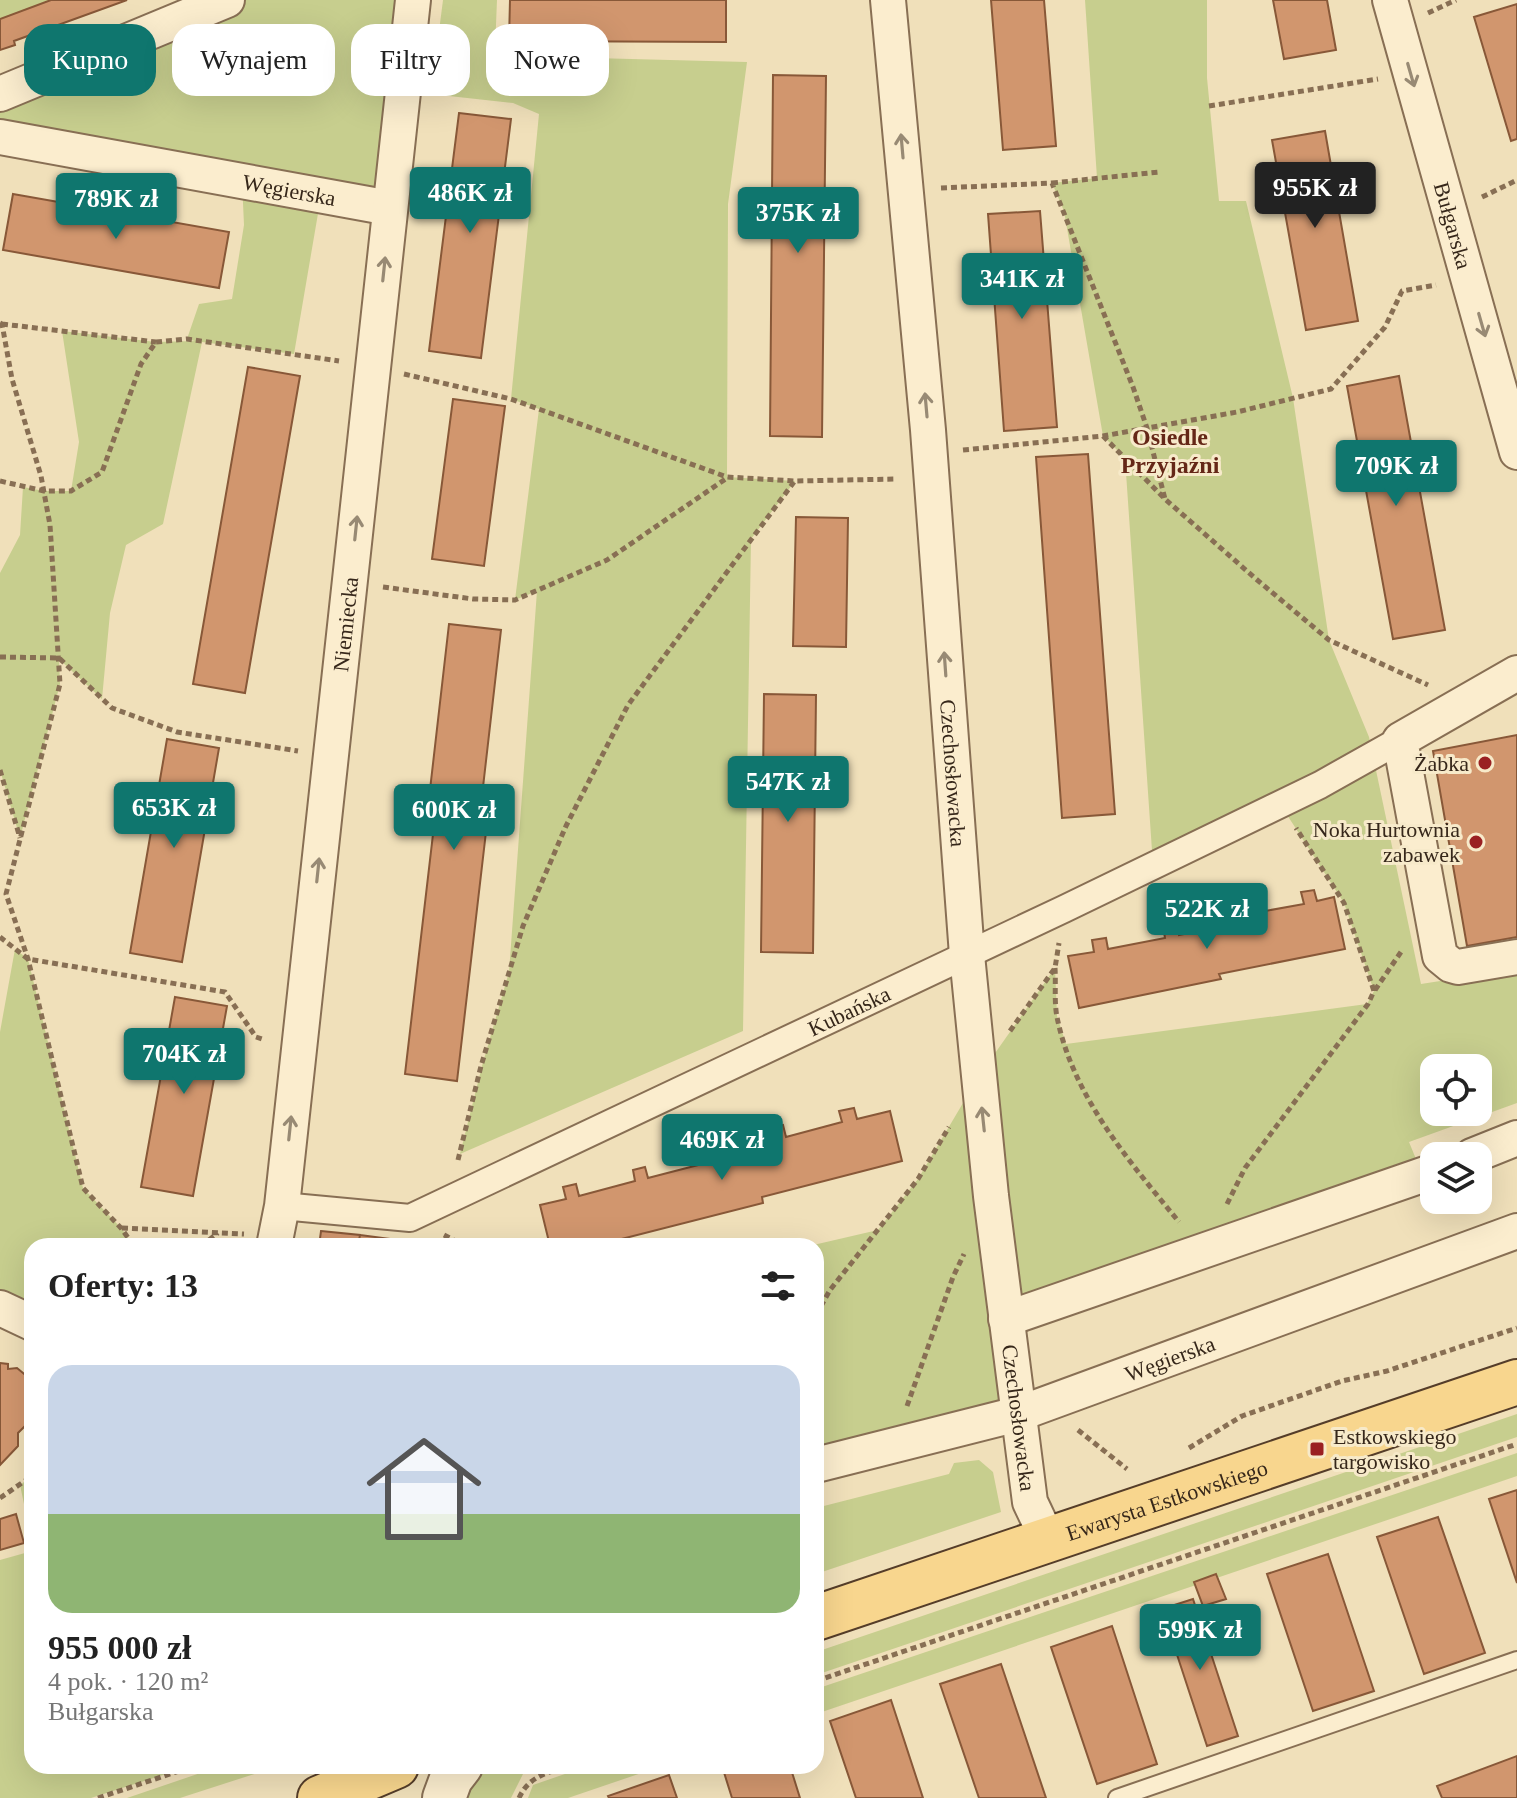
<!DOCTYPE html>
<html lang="pl">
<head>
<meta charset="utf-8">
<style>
	body { margin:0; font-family:Georgia,serif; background:#f2f2f2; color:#222; height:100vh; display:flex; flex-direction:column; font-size:30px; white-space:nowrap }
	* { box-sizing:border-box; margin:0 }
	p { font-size:26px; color:#767676 }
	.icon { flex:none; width:44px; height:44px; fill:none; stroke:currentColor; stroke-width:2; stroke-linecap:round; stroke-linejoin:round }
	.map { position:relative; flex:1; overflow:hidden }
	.panel { position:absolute; left:24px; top:1238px; width:800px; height:536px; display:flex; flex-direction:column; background:#fff; border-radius:24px; box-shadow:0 8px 32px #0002 }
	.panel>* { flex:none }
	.banner { position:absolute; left:24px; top:24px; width:800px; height:72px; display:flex; gap:16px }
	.tools { position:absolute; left:1420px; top:1054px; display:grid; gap:16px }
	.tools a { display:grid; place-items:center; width:72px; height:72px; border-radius:16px; background:#fff; box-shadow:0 8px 32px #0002; font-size:40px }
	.price { position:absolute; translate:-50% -68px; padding:0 18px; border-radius:8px; background:#0f766e; color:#fff; font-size:26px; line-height:52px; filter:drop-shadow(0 2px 4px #0008) }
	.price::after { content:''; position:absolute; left:50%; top:48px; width:24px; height:18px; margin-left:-12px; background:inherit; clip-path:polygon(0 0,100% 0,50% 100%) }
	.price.on { background:#222; color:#fff }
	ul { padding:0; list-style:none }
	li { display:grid; align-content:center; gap:16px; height:424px; padding:0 24px }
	li span { display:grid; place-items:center; height:248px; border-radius:24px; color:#555 }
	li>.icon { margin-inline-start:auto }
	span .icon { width:144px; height:144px; fill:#fffc; stroke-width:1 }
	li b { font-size:34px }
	h2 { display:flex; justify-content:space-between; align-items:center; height:96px; padding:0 24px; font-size:34px }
	.pill { padding:0 28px; border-radius:24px; background:#fff; box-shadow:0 8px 32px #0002; font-size:28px; line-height:72px }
	.pill.on { background:#0f766e; color:#fff }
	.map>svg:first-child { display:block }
</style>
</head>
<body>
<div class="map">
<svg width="1517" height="1798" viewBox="0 0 1517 1798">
	<rect width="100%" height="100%" fill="#f0e0ba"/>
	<path fill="#c7ce8e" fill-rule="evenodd" d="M0 0H51L0 19Z
		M227 0H413L390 208 321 196 294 354 202 342 163 524 126 545 110 613 102 699 59 659 60 684 20 838 0 770V573L20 535 23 487 44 491H71L79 442 62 331 156 342 195 341 187 339 199 304 232 299 244 225 242 181 0 137V94Z
		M443 0H497L495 49 516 56 747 62 728 204 727 477 795 481 751 539 743 1031 460 1154 482 1066 509 972 537 591 515 600 539 409 511 399 539 114 513 103 431 94Z
		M1085 0H1207V78L1219 201H1246L1293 398 1329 640 1369 737 1421 984 1517 969V1103L1409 1142 1423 1176 1006 1319 1018 1414 816 1465V1246H809L878 1230 918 1179 979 1076 1055 968 1057 1016 1066 1044 1367 1004 1374 991 1344 903 1280 804 1153 865 1125 458 1103 436 1064 211 1052 183 1097 178ZM1434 1068H1478V1112H1434Z
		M15 949 28 959 83 1188 121 1228 134 1246H32V1323L0 1308V1032Z
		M1517 1414V1437L816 1675V1652Z
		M1517 1453V1476L816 1714V1689Z
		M979 1460 993 1472 1001 1512 816 1574V1508L949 1474 954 1463Z
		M32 1476V1542L20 1485Z
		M32 1551V1766H191L91 1798H0V1560Z
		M221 1766H279L180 1798H127Z
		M488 1766H545L523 1774 511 1798H461L472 1779Z
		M588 1766H662L568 1798H528L533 1785Z"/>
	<path fill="#d1966e" stroke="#885838" stroke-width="2" d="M51 0H127L14 41 15 45 0 50V19Z
		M510 0H726V42L509 41Z
		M991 0H1044L1056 146 1003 150Z
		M1273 0H1327L1336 50 1284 59Z
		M1517 4V139L1511 141 1474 17Z
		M773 75 826 76 822 437 770 436Z
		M459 113 511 119 481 358 429 351Z
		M1325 131 1358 321 1306 330 1272 140Z
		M13 194 229 232 219 288 3 250Z
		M1040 211 1057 427 1004 431 988 214Z
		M248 367 300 376 245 693 193 684Z
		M1399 376 1445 630 1393 639 1347 386Z
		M453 399 505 406 484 566 432 559Z
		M1088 454 1115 814 1062 818 1036 457Z
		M796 517 848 518 846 647 793 646Z
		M449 624 501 630 479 822 487 823 457 1081 405 1074 435 817 427 816Z
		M764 694 816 695 813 953 761 952Z
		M1517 735V937L1467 946 1433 751Z
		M167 739 219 748 182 962 130 953Z
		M1314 890 1317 901 1334 897 1345 949 1219 974 1221 979 1079 1008 1068 956 1094 952 1092 940 1106 938 1108 949 1165 938 1163 926 1177 923 1179 935 1209 929 1208 922 1241 916 1238 904 1252 902 1254 913 1304 904 1301 892Z
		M175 997 227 1006 193 1196 141 1187Z
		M854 1108 857 1119 890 1111 902 1161 762 1197 763 1203 594 1246H550L540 1205 566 1199 563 1187 576 1184 579 1196 635 1181 633 1170 645 1167 648 1178 706 1163 703 1152 716 1149 719 1160 751 1152 749 1146 774 1140 771 1128 783 1125 786 1137 842 1122 839 1111Z
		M321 1231 360 1235 358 1246H319Z
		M360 1235 443 1246H358Z
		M0 1363 8 1364V1369L17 1368 29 1378V1391L32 1394V1419L18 1433V1446L0 1465Z
		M1517 1490V1583L1489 1499Z
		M16 1514 24 1543 0 1550V1519Z
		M1438 1517 1485 1653 1424 1674 1377 1537Z
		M1328 1554 1374 1691 1313 1711 1267 1574Z
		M1216 1574 1226 1599 1203 1606 1194 1582Z
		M1193 1599 1238 1736 1207 1746 1162 1609Z
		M1112 1626 1157 1764 1097 1784 1051 1647Z
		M1001 1664 1046 1798H979L940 1684Z
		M891 1700 923 1798H856L830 1721Z
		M1517 1756V1798H1442L1437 1786Z
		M722 1766H790L800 1798H732Z
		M669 1775 677 1798H609L608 1796Z"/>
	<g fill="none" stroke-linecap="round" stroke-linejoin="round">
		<defs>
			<path id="service" d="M1117 1798 1517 1660"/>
			<g id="pedestrian">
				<path id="s1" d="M282 1206 410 1218 1064 909 1320 785 1400 740"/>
			</g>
			<g id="minor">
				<path id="s2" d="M888 0 928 430 967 955 991 1196 1030 1502 1048 1540"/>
				<path id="s3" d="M1390 0 1517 452"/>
				<path d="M0 94 227 0"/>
				<path id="s4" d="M0 137 390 208"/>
				<path d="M1517 673 1400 740 1440 956 1451 965 1458 967 1517 957"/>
				<path d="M1472 1156 1517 1138"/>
				<path id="s5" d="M274 1246 282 1206 413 0"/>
				<path d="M0 1308 32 1323"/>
				<path d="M1006 1319 1434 1171"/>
				<path id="s6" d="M816 1465 1018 1414 1517 1231"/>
			</g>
			<path id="tertiary" d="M444 1798 451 1779 461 1766"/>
			<g id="primary">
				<path id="s7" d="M816 1618 1517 1382"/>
				<path d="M320 1798 396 1766"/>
			</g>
		</defs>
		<use href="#service" stroke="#886f54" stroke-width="20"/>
		<use href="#pedestrian" stroke="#886f54" stroke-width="30"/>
		<use href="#minor" stroke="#886f54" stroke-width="38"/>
		<use href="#tertiary" stroke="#886f54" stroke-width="46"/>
		<use href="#primary" stroke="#553d29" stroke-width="48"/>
		<path stroke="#886f54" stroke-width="5" stroke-dasharray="6 4" stroke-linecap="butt" d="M1428 13 1456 0
			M1209 106 1378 79
			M1052 183 1159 172
			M941 188 1052 183 1133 387 1147 428 1165 499
			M1482 197 1517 180
			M0 323 2 324 12 379 41 476 50 525 60 684 6 894 28 959 83 1188 121 1228 134 1246
			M2 324 156 342
			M404 374 511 399 727 477 795 481 897 479
			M1103 436 1165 499 1256 579 1329 640 1428 685
			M963 450 1103 436 1237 412 1331 389 1385 327 1402 291 1436 285
			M0 481 44 491H71L102 472 141 364 156 342 187 339 339 361
			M383 587 473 599 515 600 607 560 727 478
			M0 657 59 658 112 708 177 732 298 751
			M0 770 20 838
			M0 937 28 959 225 992 256 1037 265 1040
			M1055 968C1056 984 1054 1002 1057 1017 1073 1097 1129 1161 1179 1222
			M1375 990 1403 949
			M1010 1031 1055 968 1059 943
			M458 1160 481 1066 523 926 566 826 628 705 794 482
			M1227 1204 1245 1168 1368 1004 1374 991 1344 903 1296 828
			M122 1228 244 1234
			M444 1235 465 1246
			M201 1246 218 1233
			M816 1315 830 1290 918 1179 949 1127
			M907 1406 953 1277 964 1254
			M1078 1430 1127 1469
			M1189 1448 1242 1416 1342 1381 1387 1371 1517 1328
			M0 1498 32 1476
			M816 1681 1517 1444
			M98 1798 194 1766
			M519 1798C529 1776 547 1773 568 1766"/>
		<use href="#service" stroke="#fbedce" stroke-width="16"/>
		<use href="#pedestrian" stroke="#fbedce" stroke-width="26"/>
		<use href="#minor" stroke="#fbedce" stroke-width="34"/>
		<use href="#tertiary" stroke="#fbedce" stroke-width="42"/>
		<use href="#primary" stroke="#f8d68e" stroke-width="44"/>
	</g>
	<defs><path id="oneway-shaft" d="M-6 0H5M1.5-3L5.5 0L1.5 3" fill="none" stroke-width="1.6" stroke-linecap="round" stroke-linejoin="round" transform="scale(2)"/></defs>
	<g stroke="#988a74">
		<use href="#oneway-shaft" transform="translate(1411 75) rotate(74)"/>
		<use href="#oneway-shaft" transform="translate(902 146) rotate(-95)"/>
		<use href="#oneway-shaft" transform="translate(384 269) rotate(-84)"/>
		<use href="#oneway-shaft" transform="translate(1482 325) rotate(74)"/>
		<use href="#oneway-shaft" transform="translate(926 405) rotate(-95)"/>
		<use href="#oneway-shaft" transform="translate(356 528) rotate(-84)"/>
		<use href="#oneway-shaft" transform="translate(945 664) rotate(-94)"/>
		<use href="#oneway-shaft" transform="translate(318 870) rotate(-84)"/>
		<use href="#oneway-shaft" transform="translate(983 1119) rotate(-96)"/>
		<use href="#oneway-shaft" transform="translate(290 1128) rotate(-84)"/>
	</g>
	<g fill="#9a2022" stroke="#f7eaca" stroke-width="3">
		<circle cx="1485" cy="763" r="8"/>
		<circle cx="1476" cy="842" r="8"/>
		<rect x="1309" y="1441" width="16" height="16" rx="4"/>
	</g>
	<g text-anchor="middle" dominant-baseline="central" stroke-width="6" stroke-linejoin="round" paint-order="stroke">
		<g font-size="22" fill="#36271a" stroke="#f7eaca">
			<text stroke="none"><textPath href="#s4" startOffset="294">Węgierska</textPath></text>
			<text stroke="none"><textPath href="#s3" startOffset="234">Bułgarska</textPath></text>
			<text stroke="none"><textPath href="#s5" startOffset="626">Niemiecka</textPath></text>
			<text stroke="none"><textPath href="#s2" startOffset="776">Czechosłowacka</textPath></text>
			<text stroke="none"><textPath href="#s1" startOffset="614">Kubańska</textPath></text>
			<text stroke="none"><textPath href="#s6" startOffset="370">Węgierska</textPath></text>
			<text stroke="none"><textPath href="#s2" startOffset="1424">Czechosłowacka</textPath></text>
			<text stroke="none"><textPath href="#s7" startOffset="370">Ewarysta Estkowskiego</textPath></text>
		</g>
		<g font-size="22" fill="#36271a" stroke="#f7eaca" text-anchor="end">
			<text x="1469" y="763">Żabka</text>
			<text x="1460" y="829">Noka Hurtownia<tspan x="1460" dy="25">zabawek</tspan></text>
			<text x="1333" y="1436" text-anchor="start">Estkowskiego<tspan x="1333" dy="25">targowisko</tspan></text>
		</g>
		<g font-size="24" font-weight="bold" fill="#652717" stroke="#f7eaca">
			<text x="1170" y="437">Osiedle<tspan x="1170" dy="28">Przyjaźni</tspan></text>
		</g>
	</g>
</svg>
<div class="tools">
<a><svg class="icon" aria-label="locate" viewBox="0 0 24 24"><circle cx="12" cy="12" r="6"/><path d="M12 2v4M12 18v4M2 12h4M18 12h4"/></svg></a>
<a><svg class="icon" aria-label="layers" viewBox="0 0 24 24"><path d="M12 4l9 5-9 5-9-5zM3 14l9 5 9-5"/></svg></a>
</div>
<b class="price on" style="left:1315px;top:230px">955K zł</b>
<b class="price" style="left:470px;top:235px">486K zł</b>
<b class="price" style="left:116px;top:241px">789K zł</b>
<b class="price" style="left:798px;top:255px">375K zł</b>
<b class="price" style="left:1022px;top:321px">341K zł</b>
<b class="price" style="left:1396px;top:508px">709K zł</b>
<b class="price" style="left:788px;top:824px">547K zł</b>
<b class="price" style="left:174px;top:850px">653K zł</b>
<b class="price" style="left:454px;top:852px">600K zł</b>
<b class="price" style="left:1207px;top:951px">522K zł</b>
<b class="price" style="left:184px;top:1096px">704K zł</b>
<b class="price" style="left:722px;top:1182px">469K zł</b>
<b class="price" style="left:1200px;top:1672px">599K zł</b>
<div class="banner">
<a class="pill on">Kupno</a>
<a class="pill">Wynajem</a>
<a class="pill">Filtry</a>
<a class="pill">Nowe</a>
</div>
<section class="panel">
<h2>Oferty: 13<svg class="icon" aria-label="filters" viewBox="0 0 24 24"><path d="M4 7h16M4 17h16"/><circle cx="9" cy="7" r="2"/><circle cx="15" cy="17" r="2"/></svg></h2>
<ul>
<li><span style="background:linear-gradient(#c9d6e8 60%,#8fb573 0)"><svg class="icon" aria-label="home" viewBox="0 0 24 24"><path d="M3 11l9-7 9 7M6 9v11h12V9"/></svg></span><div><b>955 000 zł</b><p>4 pok. · 120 m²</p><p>Bułgarska</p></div></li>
</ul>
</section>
</div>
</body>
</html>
